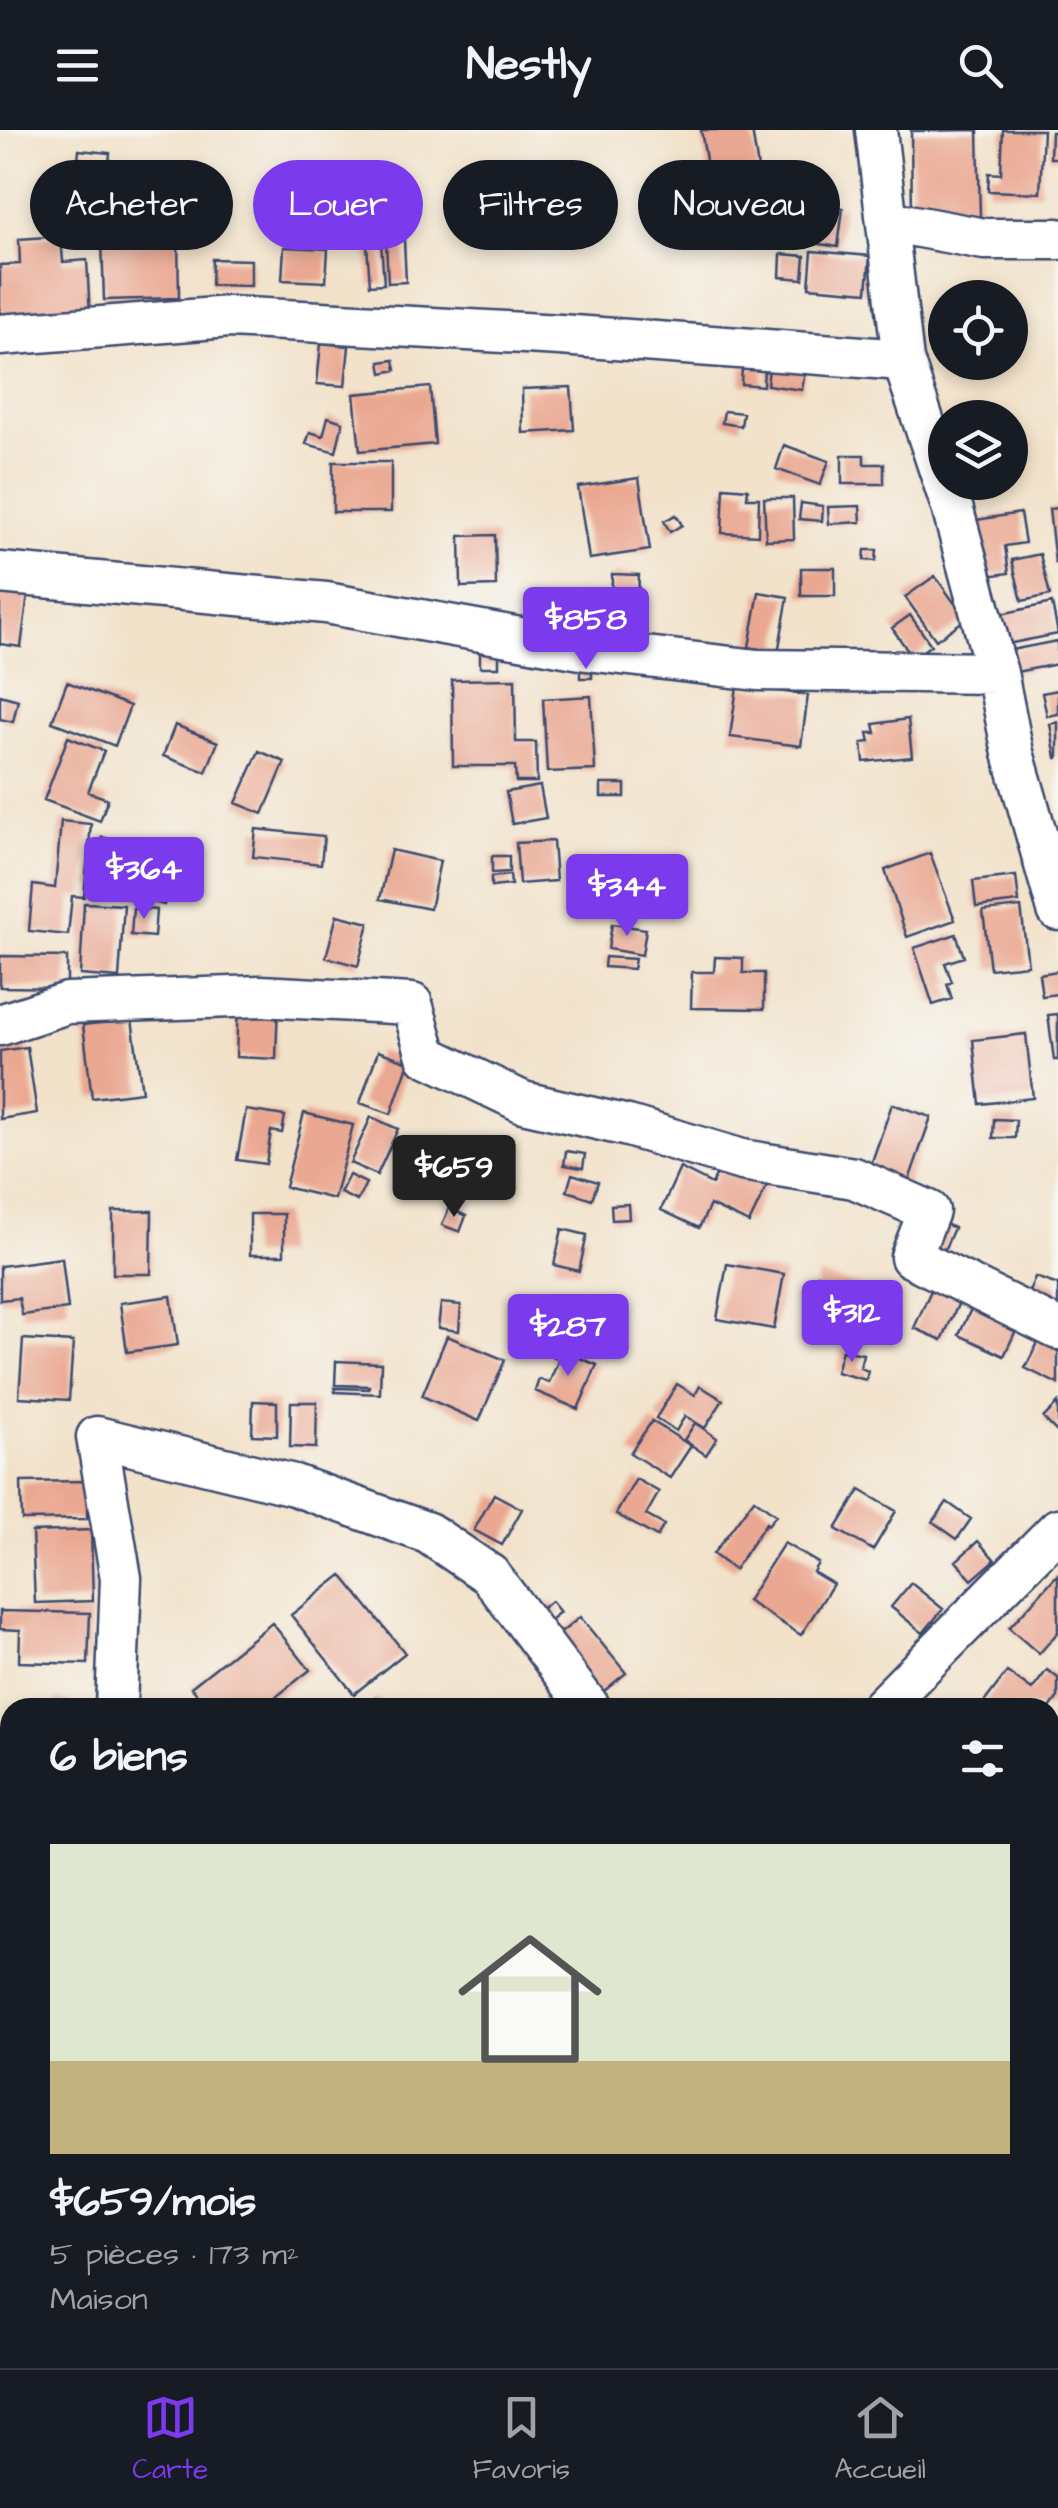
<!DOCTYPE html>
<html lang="fr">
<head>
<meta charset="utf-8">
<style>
	body { margin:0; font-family:"Architects Daughter",sans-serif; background:#20242c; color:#f1f3f6; height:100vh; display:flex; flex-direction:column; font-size:38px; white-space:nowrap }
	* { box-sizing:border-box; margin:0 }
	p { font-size:32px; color:#9ea1a6 }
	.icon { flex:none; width:55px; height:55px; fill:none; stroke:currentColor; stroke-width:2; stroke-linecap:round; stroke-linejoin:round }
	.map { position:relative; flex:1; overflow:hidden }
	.sheet { position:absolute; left:0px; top:1568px; width:1060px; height:672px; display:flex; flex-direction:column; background:#171b24; border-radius:30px 30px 0 0; box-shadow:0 5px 15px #0003 }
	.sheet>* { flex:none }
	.guide { position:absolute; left:30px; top:30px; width:1000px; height:90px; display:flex; gap:20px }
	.buttons { position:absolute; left:928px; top:150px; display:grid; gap:20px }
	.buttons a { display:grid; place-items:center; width:100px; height:100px; border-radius:50%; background:#171b24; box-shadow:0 5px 15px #0003; font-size:50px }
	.price { position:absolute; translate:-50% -85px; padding:0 22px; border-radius:10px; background:#7c3aed; color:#fff; font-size:32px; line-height:65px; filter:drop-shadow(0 2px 5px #0008) }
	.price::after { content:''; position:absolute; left:50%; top:60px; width:30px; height:22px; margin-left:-15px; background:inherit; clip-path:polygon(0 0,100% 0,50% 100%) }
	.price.selected { background:#222; color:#fff }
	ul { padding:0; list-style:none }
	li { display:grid; align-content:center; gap:20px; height:530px; padding:0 50px }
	li span { display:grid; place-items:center; height:310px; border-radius:0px; color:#555 }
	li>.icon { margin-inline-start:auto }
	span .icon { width:180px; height:180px; fill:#fffc; stroke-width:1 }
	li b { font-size:42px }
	h2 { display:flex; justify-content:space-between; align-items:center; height:120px; padding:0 50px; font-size:42px }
	.tag { padding:0 35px; border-radius:45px; background:#171b24; box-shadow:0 5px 15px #0003; font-size:35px; line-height:90px }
	.tag.selected { background:#7c3aed; color:#fff }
	header { display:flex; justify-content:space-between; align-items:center; height:130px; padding:0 50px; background:#171b24; font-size:45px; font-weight:700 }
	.menu { display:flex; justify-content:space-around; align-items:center; height:140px; border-top:2px solid #363941; background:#171b24; font-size:28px; color:#9ea1a6 }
	.menu a { display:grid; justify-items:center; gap:5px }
	.menu .selected { color:#7c3aed }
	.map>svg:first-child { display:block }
</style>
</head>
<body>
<header><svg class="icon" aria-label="menu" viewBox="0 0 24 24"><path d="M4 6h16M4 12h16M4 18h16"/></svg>Nestly<svg class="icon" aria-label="search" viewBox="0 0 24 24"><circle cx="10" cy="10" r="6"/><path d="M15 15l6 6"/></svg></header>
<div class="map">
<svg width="1058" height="2238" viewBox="0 0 1058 2238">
	<rect width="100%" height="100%" fill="#f6f6f2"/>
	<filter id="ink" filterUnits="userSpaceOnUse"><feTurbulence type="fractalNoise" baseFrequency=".01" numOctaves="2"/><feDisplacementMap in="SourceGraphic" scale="20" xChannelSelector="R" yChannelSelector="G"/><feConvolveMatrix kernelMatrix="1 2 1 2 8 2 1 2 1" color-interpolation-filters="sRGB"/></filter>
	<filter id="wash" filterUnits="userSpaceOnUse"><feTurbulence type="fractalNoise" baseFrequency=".0048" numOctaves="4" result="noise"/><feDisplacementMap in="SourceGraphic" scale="40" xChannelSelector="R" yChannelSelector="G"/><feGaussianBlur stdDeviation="2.25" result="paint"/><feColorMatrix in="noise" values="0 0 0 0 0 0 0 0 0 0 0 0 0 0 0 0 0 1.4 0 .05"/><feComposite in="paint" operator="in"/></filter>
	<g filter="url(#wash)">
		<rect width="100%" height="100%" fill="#f2e2ca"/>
		<g id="blocks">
			<path fill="#eaa791" d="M701 0H752L760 51 711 60Z
				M978 0 980 87 912 88 911 1Z
				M1003 0H1043L1040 63 988 61 989 43 1001 44Z
				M1051 2H1058V28H1050Z
				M79 20 110 23 105 70 74 66Z
				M116 34 139 35 137 75 113 74Z
				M807 72 843 78 838 117 802 111Z
				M764 79H787L786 107H764Z
				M61 106 63 132 87 130 90 186 0 191V135L20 134 19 109Z
				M178 107 179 168 104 170 102 109Z
				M404 110 406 152 388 153 386 111Z
				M381 112 384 154 370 155 367 114Z
				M284 117 328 119 326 152 282 150Z
				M812 121 870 126 867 162 809 157Z
				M781 124 805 126 803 149 780 147Z
				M212 129 251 130V156L211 155Z
				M321 213 349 216 345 256 317 254Z
				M394 230 396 240 382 243 380 232Z
				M770 230 806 235 802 260 767 255Z
				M742 237 764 239 763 256 741 254Z
				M430 257 435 314 360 321 354 264Z
				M571 257 574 300 523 303 522 259Z
				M724 281 743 283 741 296 722 293Z
				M328 287 343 292 336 322 306 314 310 302 323 306Z
				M784 315 829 331 820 355 776 339Z
				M842 325H864V334H884V354H842Z
				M333 332H391V382H333Z
				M639 348 650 420 589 429 578 357Z
				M724 357 748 359 747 368H759L758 405 722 403Z
				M764 368H793L794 409 766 410Z
				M801 373 823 376 822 391 799 389Z
				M860 376 861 392 829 394 828 377Z
				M1058 378V433H1055L1049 379Z
				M1020 383 1025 413 1005 416 1009 443 973 448 964 392Z
				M676 385 682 395 670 402 664 391Z
				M495 405 496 456 461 457 460 406Z
				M865 420H877L876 431 864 430Z
				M1040 424 1050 465 1022 471 1012 430Z
				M801 438H835V466H801Z
				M612 444 639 445 637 493 611 491Z
				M935 446 966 489 936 510 905 467Z
				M0 460 28 464 21 517 0 514Z
				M759 462 788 467 778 523 749 517Z
				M1052 473 1058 504 1007 514 1001 484Z
				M910 485 931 515 913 528 892 498Z
				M1057 511 1058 534 1016 542 1011 520Z
				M480 523H499V537H480Z
				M580 536H592V548H580Z
				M515 549 516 612H536L537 652H516L515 636H453L452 550Z
				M67 552 130 576 115 616 52 592Z
				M737 556 808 565 801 616 730 607Z
				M1058 560V584L1047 586 1042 563Z
				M0 565 18 570 13 592 0 589Z
				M591 566 595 640 547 642 543 569Z
				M908 589 912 627 864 632 862 613 870 612 868 603H876L874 594Z
				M1058 592V628H1056L1050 594Z
				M175 595 218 612 206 642 163 626Z
				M68 607 104 621 88 662 108 669 100 691 44 670Z
				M259 621 285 632 263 684 236 673Z
				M601 654H625V667H601Z
				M540 656 546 688 512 694 506 662Z
				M61 691 91 694 84 767 72 766 68 805 29 801 33 755 55 758Z
				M256 699 324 706 321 734 253 727Z
				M102 707 177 728 164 775 89 755Z
				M553 711 556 751 519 754 516 713Z
				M391 720 440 731 430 779 380 769Z
				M930 723 955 790 907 807 885 740Z
				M492 726H509V742L492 743Z
				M510 745 511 755 491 757V747Z
				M1016 746 1019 772 976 777 973 751Z
				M84 773 124 775 119 848 80 845Z
				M1021 777 1028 835 990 839 983 781Z
				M133 778 156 780 154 807 131 805Z
				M337 785 369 793 358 836 326 827Z
				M612 794 646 799 642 825 608 819Z
				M956 804 964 827 945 833 952 852 947 854 952 869 933 875 914 818Z
				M0 826 67 827V858L0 857Z
				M605 827 635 829 633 839 604 837Z
				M715 827 743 828V843H764V879L691 878 692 842H714Z
				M1058 841V864L1042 866 1039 844Z
				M238 871 278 872 276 929 236 927Z
				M1058 884V930H1054L1048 885Z
				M132 889 142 962 92 968 83 895Z
				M1026 904 1033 968 980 974 973 910Z
				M27 917 37 983 0 989V921Z
				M378 921 409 932 391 984 360 973Z
				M892 974 931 987 906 1059 867 1046Z
				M246 980 285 986 282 1003 271 1001 266 1034 237 1030Z
				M304 983 353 995 334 1069 285 1057Z
				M371 987 398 999 377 1045 350 1033Z
				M994 989 1016 990 1015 1008H993Z
				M409 1015 443 1028 433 1051 400 1037Z
				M566 1021 585 1024 583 1038 564 1035Z
				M724 1029 769 1051 749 1093 710 1075 699 1098 661 1080 680 1038 712 1054Z
				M572 1044 598 1052 592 1069 567 1061Z
				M349 1045 366 1053 357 1071 340 1063Z
				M628 1074 629 1089 612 1090 611 1075Z
				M449 1078 466 1086 460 1102 442 1095Z
				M113 1081H152L151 1144H113Z
				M250 1084H284V1125H250Z
				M932 1087 954 1098 939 1132 917 1122Z
				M562 1099 587 1105 579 1141 554 1135Z
				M62 1128 68 1179 22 1185 19 1168 0 1170V1136Z
				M727 1134 784 1144 774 1199 717 1189Z
				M818 1145 859 1156 846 1203 806 1192Z
				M1035 1147 1058 1155V1189L1023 1177Z
				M933 1156 961 1168 942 1210 914 1198Z
				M978 1164 1023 1185 1004 1226 959 1205Z
				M171 1166 178 1215 127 1222 120 1173Z
				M441 1173 461 1175 459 1201 438 1198Z
				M1043 1203 1058 1210V1254L1025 1238Z
				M447 1206 505 1230 479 1291 422 1266Z
				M23 1209 73 1212 69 1270 19 1267Z
				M553 1217 597 1235 578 1279 535 1261 539 1249 549 1253 559 1229 550 1225Z
				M842 1220 863 1224 860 1238 868 1241 866 1250 836 1242Z
				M336 1231 381 1233 380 1264 335 1262V1258L369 1259V1256L335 1255Z
				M677 1254 695 1265 700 1256 723 1270 705 1298 685 1286 676 1301 656 1288Z
				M253 1271 277 1272V1306L252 1305Z
				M291 1272H317L316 1318 290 1317Z
				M1058 1273V1303L1043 1288Z
				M652 1291 691 1316 670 1348 630 1323Z
				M695 1293 717 1308 706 1325 684 1310Z
				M636 1349 659 1362 646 1385 664 1395 657 1407 616 1384Z
				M87 1351V1389L22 1390 21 1352Z
				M860 1360 896 1381 873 1420 836 1399Z
				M494 1364 522 1379 502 1415 474 1400Z
				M754 1369 776 1385 768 1395 766 1393 734 1440 713 1424Z
				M947 1372 971 1389 957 1409 933 1392Z
				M91 1400 93 1471 35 1473 32 1402Z
				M978 1411 995 1430 972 1450 956 1431Z
				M784 1413 818 1433 813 1442 833 1454 801 1505 747 1471Z
				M1058 1444V1502L1039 1524 1009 1498Z
				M342 1445 405 1523 354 1564 291 1485Z
				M911 1453 943 1479 923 1503 891 1477Z
				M551 1471 560 1482 546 1493 537 1482Z
				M0 1481 90 1483 88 1534 19 1532 20 1500 0 1499Z
				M580 1487 626 1543 598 1566 551 1511Z
				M272 1493 310 1540 262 1578H208L191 1557Z
				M1047 1540 1058 1548V1567L1050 1578H986L982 1575 1007 1542 1032 1560Z
				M376 1568 393 1578H371Z
				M57 1569 79 1577 78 1578H54Z
				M1058 1618V1784L1052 1777 1050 1734V1626Z
				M1050 1782 1058 1791V1841L1050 1833Z
				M0 1821 10 1834V1858L0 1866Z
				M10 1895V1928L7 1931 0 1922V1903Z
				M1050 1992 1058 1994V2061L1050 2058Z
				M0 2120 10 2130V2137L0 2146Z
				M10 2142V2230H66L58 2238H9L0 2229V2150Z
				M224 2230H283L291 2238H232Z
				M306 2230H330L322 2238H314Z
				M347 2230H391L399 2238H350L344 2232Z
				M509 2230H556V2238H509Z
				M646 2230H676L675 2238 646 2234Z
				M739 2230H805V2238H739Z
				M854 2230H902L899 2238H878Z"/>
		</g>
	</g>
	<g filter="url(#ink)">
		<use href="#blocks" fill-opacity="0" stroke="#3b4a6e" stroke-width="2.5"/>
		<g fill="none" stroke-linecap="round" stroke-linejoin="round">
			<defs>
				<path id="minor" d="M876 0 903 230 952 377 997 543 1013 623 1058 780
					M887 91 984 109H1058
					M0 205 229 187 560 205 903 230
					M0 443 326 473 587 520 757 540 997 543
					M0 895 67 873 260 866 412 874 427 926 523 972 628 996 742 1030 854 1048 929 1081 911 1127 1058 1199
					M116 1578 121 1448 97 1307 294 1355 428 1403 490 1445 590 1578
					M881 1578 1058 1399
					M961 2230 965 2238
					M184 2238 193 2230"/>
			</defs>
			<use href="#minor" stroke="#3b4a6e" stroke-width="45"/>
			<use href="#minor" stroke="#fff" stroke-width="40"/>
		</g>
	</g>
</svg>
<div class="buttons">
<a><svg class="icon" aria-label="locate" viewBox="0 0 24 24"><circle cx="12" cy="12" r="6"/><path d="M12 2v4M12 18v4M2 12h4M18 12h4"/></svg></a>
<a><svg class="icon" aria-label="layers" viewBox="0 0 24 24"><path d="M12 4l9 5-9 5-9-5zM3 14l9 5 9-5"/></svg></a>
</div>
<b class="price" style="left:586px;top:542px">$858</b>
<b class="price" style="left:144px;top:792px">$364</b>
<b class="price" style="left:627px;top:809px">$344</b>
<b class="price selected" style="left:454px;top:1090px">$659</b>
<b class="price" style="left:852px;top:1235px">$312</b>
<b class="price" style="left:568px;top:1249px">$287</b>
<div class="guide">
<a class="tag">Acheter</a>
<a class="tag selected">Louer</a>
<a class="tag">Filtres</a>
<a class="tag">Nouveau</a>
</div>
<section class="sheet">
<h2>6 biens<svg class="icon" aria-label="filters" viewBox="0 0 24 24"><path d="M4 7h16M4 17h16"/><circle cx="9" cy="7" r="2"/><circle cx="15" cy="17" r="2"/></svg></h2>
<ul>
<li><span style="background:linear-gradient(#dfe7d0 70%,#c2b280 0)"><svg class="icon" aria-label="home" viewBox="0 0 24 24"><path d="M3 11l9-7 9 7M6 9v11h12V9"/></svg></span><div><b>$659/mois</b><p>5 pièces · 173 m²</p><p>Maison</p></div></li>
</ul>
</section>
</div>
<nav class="menu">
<a class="selected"><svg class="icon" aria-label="map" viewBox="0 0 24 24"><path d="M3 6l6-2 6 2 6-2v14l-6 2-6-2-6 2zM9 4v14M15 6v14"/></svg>Carte</a>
<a><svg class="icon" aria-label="saved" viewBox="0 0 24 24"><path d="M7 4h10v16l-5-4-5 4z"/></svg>Favoris</a>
<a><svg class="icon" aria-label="home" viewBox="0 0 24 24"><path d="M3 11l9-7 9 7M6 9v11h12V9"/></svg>Accueil</a>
</nav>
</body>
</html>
